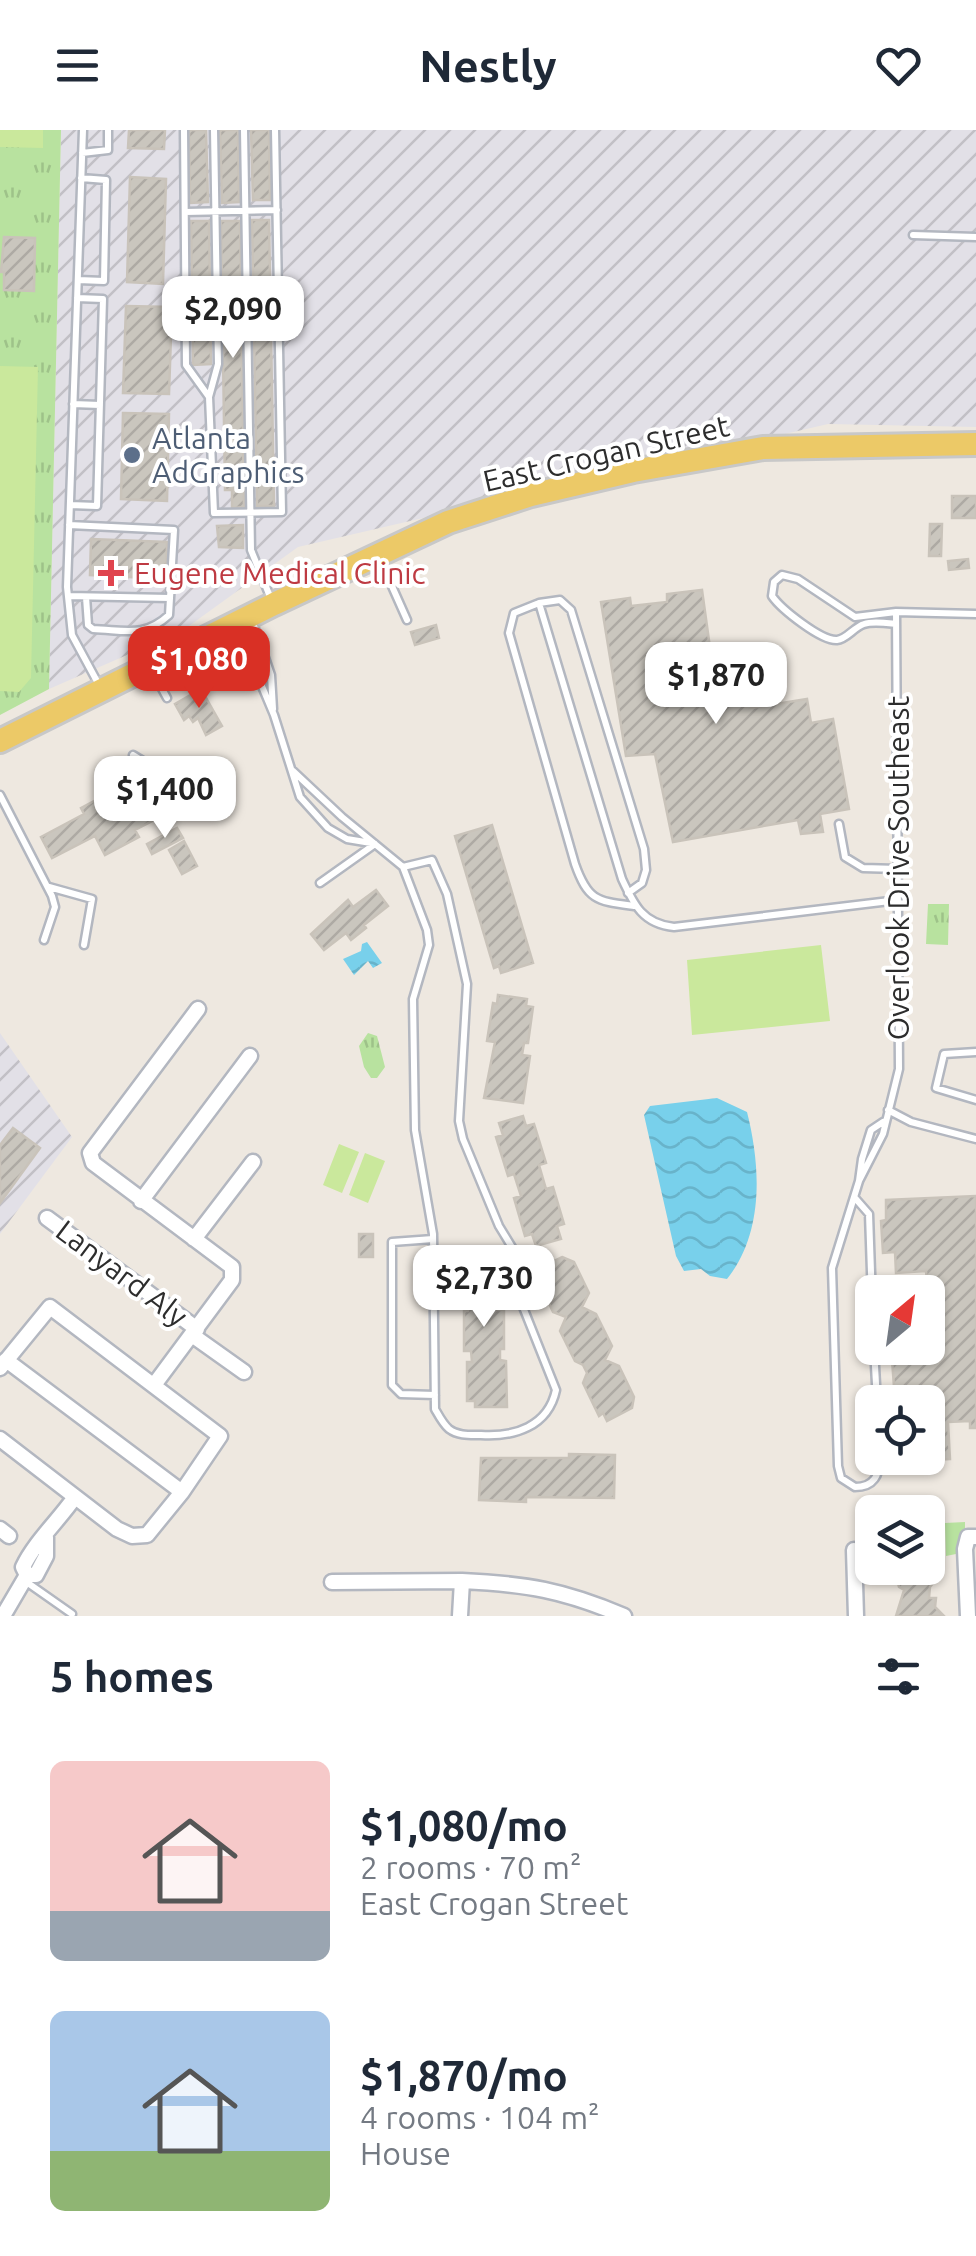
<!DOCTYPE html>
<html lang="en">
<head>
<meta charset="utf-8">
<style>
	body { margin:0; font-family:Ubuntu,sans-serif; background:#f6f6f7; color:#1f2937; height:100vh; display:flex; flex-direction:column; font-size:38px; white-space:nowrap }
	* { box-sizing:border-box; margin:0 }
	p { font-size:32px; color:#747a83 }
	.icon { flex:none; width:55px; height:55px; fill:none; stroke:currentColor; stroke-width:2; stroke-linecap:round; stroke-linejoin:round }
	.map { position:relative; height:1486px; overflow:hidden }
	.panel { display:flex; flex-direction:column; background:#fff; flex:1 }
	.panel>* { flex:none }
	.needle { width:65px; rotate:29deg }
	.fabs { position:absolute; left:855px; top:1145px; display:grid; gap:20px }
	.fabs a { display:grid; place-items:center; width:90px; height:90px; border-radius:15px; background:#fff; box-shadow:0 2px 8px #0004; font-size:50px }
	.price { position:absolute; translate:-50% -85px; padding:0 22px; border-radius:20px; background:#fff; color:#222; font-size:32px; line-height:65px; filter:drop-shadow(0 2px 5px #0008) }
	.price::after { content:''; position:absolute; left:50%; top:60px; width:30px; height:22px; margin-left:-15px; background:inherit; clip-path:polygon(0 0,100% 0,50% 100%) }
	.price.current { background:#d93025; color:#fff }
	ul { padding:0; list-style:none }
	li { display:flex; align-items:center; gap:30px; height:250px; padding:0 50px }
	li span { display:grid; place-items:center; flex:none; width:280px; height:200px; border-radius:15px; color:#555 }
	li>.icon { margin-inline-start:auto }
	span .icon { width:120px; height:120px; fill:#fffc; stroke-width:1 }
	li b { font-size:42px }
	h2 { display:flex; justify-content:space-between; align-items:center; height:120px; padding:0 50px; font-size:42px }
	header { display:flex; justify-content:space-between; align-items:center; height:130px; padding:0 50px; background:#fff; font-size:45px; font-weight:600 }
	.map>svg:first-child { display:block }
</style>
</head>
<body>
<header><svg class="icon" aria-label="menu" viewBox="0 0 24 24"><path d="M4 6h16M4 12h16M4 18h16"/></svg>Nestly<svg class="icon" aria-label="heart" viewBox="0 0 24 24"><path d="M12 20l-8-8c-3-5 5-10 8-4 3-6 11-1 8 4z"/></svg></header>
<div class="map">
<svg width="976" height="1486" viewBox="0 0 976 1486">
	<defs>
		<pattern id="industrial-furrows" width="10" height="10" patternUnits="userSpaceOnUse" patternTransform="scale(2.5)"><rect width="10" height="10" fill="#e2e0e7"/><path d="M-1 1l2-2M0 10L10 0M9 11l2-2" fill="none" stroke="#c2c0c6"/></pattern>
		<pattern id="grass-tufts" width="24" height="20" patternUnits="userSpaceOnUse" patternTransform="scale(2.5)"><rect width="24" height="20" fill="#b8e29f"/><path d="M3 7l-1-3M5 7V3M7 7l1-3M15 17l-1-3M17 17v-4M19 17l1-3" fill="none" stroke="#9ec289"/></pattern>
		<pattern id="water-waves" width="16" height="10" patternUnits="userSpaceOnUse" patternTransform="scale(2.5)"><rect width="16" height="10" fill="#78d0eb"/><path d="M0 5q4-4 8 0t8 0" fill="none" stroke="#68b3ca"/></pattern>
		<pattern id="building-hatch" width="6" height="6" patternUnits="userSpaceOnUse" patternTransform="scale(2.5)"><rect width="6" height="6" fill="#cac6be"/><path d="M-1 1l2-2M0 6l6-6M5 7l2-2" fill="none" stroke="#aeaaa4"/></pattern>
	</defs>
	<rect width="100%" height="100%" fill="#eee8e0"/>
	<path fill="url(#industrial-furrows)" d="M61 0H976V297L828 294 298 417 182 501 49 559Z
		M0 903 72 1007 0 1104Z"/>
	<path fill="url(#grass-tufts)" d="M0 0H61L49 559 0 585Z
		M928 774H949L948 815 926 814Z
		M368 903 377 906 385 937 377 948H371L364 937 359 916Z
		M965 1392V1405L956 1424 946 1426 945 1393Z"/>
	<path fill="#cae89c" d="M0 0H43V18L0 17Z
		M0 236 38 237 31 548 19 562 0 561Z
		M821 815 830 891 692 905 687 830Z
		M339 1014 359 1022 342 1063 323 1055Z
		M365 1023 385 1031 368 1073 349 1065Z"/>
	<path fill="url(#water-waves)" d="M367 812 382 833 373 838 368 831 354 845 343 829 361 821 362 814Z
		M717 968 747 982C761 1037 764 1103 727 1149L710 1146 701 1139 684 1141 676 1126 644 985 650 976Z"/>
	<path fill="url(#building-hatch)" stroke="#c9c3ba" stroke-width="2.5" d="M129 0H165L164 19 128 18Z
		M189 0H206L208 72 190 73Z
		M220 0H238L239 72 222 73Z
		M251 0H269L270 70H253Z
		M130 47 166 49 163 154 127 152Z
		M252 90H269L274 376H257Z
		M191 91H209L211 234 193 235Z
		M221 91H240L244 377 232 378V360H225Z
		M4 107 35 108 34 161 4 160V142H1Z
		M126 176 172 177 169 264 123 263Z
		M123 283 169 284 167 371 121 369Z
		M952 366H976V388H952Z
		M930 394H942L941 426H929Z
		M243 395V418L219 417 217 396Z
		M91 409 167 412 166 449 90 445Z
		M968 429 969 438 949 440 948 431Z
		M702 460 711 525 734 523 738 566 766 533 780 543 751 578 807 569 811 593 833 589 849 679 820 684 823 702 801 704 798 690 673 712 655 624 626 626 601 472 630 468 631 476 667 472V464Z
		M436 495 439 508 415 515 411 502Z
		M201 559 222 596 206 605 198 588 193 592 189 586 184 590 175 574Z
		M145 644 166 684 135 700 139 707 105 725 95 706 52 728 41 707 84 684 81 678Z
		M492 695 533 833 501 843 499 836 494 838 455 706Z
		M177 698 183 708 152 724 147 714Z
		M184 711 197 736 182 744 169 720Z
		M376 760 388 776 364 795 366 798 351 810 346 803 324 820 311 804 348 770 353 777Z
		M498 865 527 869 526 876 533 877 528 913H524L522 925 530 926 523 973 484 968 495 912 487 911 493 873 497 874Z
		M523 986 526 996 534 994 546 1033 539 1035 546 1059 553 1057 564 1094 557 1096 561 1109 536 1116 532 1104 525 1106 514 1068 521 1066 514 1044 508 1046 496 1007 503 1005 499 993Z
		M13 998 40 1018 0 1073V1015Z
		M976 1066V1298H970V1291L948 1292 950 1329 892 1332V1328H928V1272H889L888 1257H894L892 1230H887L886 1218H928V1162L926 1141 896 1143 895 1122 883 1123 881 1091 886 1090V1070Z
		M359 1104H373V1127H359Z
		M466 1123H500V1169H497V1180H504V1219H500V1230L506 1231 507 1277H475V1271H467V1232H472L471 1221H464V1181H468V1170H461V1131H466Z
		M562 1127 574 1132 589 1163 582 1177 596 1184 612 1216 605 1230 619 1236 634 1267 632 1278 607 1291 603 1283 599 1286 583 1253 587 1243 583 1235 575 1231 560 1201 566 1187 553 1182 538 1149 544 1136Z
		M569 1324 615 1325 614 1368 526 1367V1372L479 1370 481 1328H569Z
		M928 1418 937 1433V1448L930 1457 929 1468H936L935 1477 944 1486H896L904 1460 899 1457 894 1438H928Z"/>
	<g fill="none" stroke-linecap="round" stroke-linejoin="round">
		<defs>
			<path id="lane" d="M83 0 67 457 72 505 99 555
				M184 0 186 235 209 267 214 383 282 382 275 0
				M244 0 251 420 271 469
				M82 23 108 20V0
				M185 82 277 80
				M913 105 976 107
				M78 150 104 151 106 50 81 48
				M209 267 218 234 214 0
				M73 274 100 275
				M70 375 97 376 103 169 77 168
				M69 395 174 400 169 485C144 508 125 500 93 499L88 495 86 467
				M379 427 407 490
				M68 466 170 468
				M539 473 560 470 571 480 644 719 646 740 642 753 628 763
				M252 490 271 545 273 579
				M896 494C886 493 873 491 864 494 854 497 847 509 837 510 821 511 781 479 772 466L774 452 782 445 798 449 855 487 896 482 976 484
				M238 499 274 585 300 667 328 698 347 709 371 713
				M153 542 167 568
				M133 625 151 636 172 674
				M293 641 342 687 403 737 427 800 429 815 413 869 415 1000 433 1104 435 1279C439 1286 443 1294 449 1299 458 1306 470 1305 481 1305 514 1307 548 1297 556 1260L521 1172V1132L499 1096 463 1009 459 991 467 854 447 764 432 730 403 737
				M0 665 52 766 55 777 44 810
				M839 694 845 727 863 738 898 739
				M320 753 375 714
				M49 757 92 769 84 815
				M634 776C597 771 588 771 575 734L509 503 514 483 539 473 622 749C634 775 643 794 674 797L898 770
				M976 922 944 924 936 958 976 970
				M888 980 911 992 976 1009
				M859 1051 883 1004 899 939 896 482
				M855 1068 869 1084 872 1171
				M433 1109 392 1112V1255L401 1264 435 1265
				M874 1218 877 1272
				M879 1328C880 1345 874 1357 855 1357L841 1348 838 1336 832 1138 859 1051 862 1029 871 1000 883 992
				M25 1451 72 1484"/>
			<path id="street" d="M141 1071 250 926
				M47 1088 197 1199
				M194 1109 253 1032
				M192 1205 244 1242
				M6 1230 182 1362
				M0 1238 50 1177 220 1306 182 1362 147 1405 132 1406 117 1399 0 1309
				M154 1255 232 1150V1137L93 1033 90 1023 198 879
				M0 1399 9 1406
				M854 1420 856 1486
				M27 1445 23 1437C35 1412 58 1391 75 1367
				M462 1451C526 1454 563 1460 624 1486
				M332 1452 462 1451 460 1486
				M3 1486 27 1445H36L46 1426V1407
				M968 1486 965 1419 968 1407H976"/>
			<path id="primary" d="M0 611 274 474 448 392 531 365 633 341 763 318 976 314"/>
		</defs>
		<use href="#lane" stroke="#b3b7c0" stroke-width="11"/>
		<use href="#street" stroke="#b3b7c0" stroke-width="19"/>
		<use href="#primary" stroke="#c8c8c8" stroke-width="28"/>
		<use href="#lane" stroke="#fff" stroke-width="6"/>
		<use href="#street" stroke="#fff" stroke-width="14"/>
		<use href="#primary" stroke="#ecc967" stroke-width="22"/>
	</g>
	<circle fill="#5c6f8a" stroke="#fff" stroke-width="4" cx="132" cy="325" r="10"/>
	<path fill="#e0444e" stroke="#fff" stroke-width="4" d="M106 428h10v10h10v10h-10v10h-10v-10h-10v-10h10z"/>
	<g text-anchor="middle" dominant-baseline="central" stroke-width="8" stroke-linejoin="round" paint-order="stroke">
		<g font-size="30" fill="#4e5e75" stroke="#fff" text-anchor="start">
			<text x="152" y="308">Atlanta<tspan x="152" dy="34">AdGraphics</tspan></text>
		</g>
		<g font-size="30" fill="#2d2d2d" stroke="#fff">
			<text transform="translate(606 323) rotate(-13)">East Crogan Street</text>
			<text transform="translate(898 738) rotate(-90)">Overlook Drive Southeast</text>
			<text transform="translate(122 1143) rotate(37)">Lanyard Aly</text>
		</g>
		<g font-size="30" fill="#be3a42" stroke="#fff" text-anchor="start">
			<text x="134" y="443">Eugene Medical Clinic</text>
		</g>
	</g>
</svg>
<div class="fabs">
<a><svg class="needle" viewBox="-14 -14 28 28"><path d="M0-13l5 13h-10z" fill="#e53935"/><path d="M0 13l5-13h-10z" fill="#747a83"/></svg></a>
<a><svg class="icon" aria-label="locate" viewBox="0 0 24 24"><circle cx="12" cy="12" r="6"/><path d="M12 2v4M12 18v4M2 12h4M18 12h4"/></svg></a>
<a><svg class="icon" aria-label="layers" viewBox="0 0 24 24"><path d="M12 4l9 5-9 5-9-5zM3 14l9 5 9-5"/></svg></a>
</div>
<b class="price" style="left:233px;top:231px">$2,090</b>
<b class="price current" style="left:199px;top:581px">$1,080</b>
<b class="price" style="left:716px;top:597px">$1,870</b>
<b class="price" style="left:165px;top:711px">$1,400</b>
<b class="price" style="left:484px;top:1200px">$2,730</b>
</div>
<section class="panel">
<h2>5 homes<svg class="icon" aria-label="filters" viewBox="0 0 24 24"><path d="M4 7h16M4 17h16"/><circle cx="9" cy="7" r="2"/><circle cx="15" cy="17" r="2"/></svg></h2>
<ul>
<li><span style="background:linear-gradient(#f6c9c9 75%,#9aa5b1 0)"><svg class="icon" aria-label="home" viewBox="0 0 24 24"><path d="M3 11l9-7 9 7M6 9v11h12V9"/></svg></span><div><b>$1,080/mo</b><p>2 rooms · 70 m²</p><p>East Crogan Street</p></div></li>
<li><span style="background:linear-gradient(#a9c7e8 70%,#8fb573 0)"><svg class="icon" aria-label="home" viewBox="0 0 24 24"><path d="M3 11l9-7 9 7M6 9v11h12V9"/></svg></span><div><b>$1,870/mo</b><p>4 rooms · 104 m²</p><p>House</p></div></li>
</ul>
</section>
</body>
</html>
